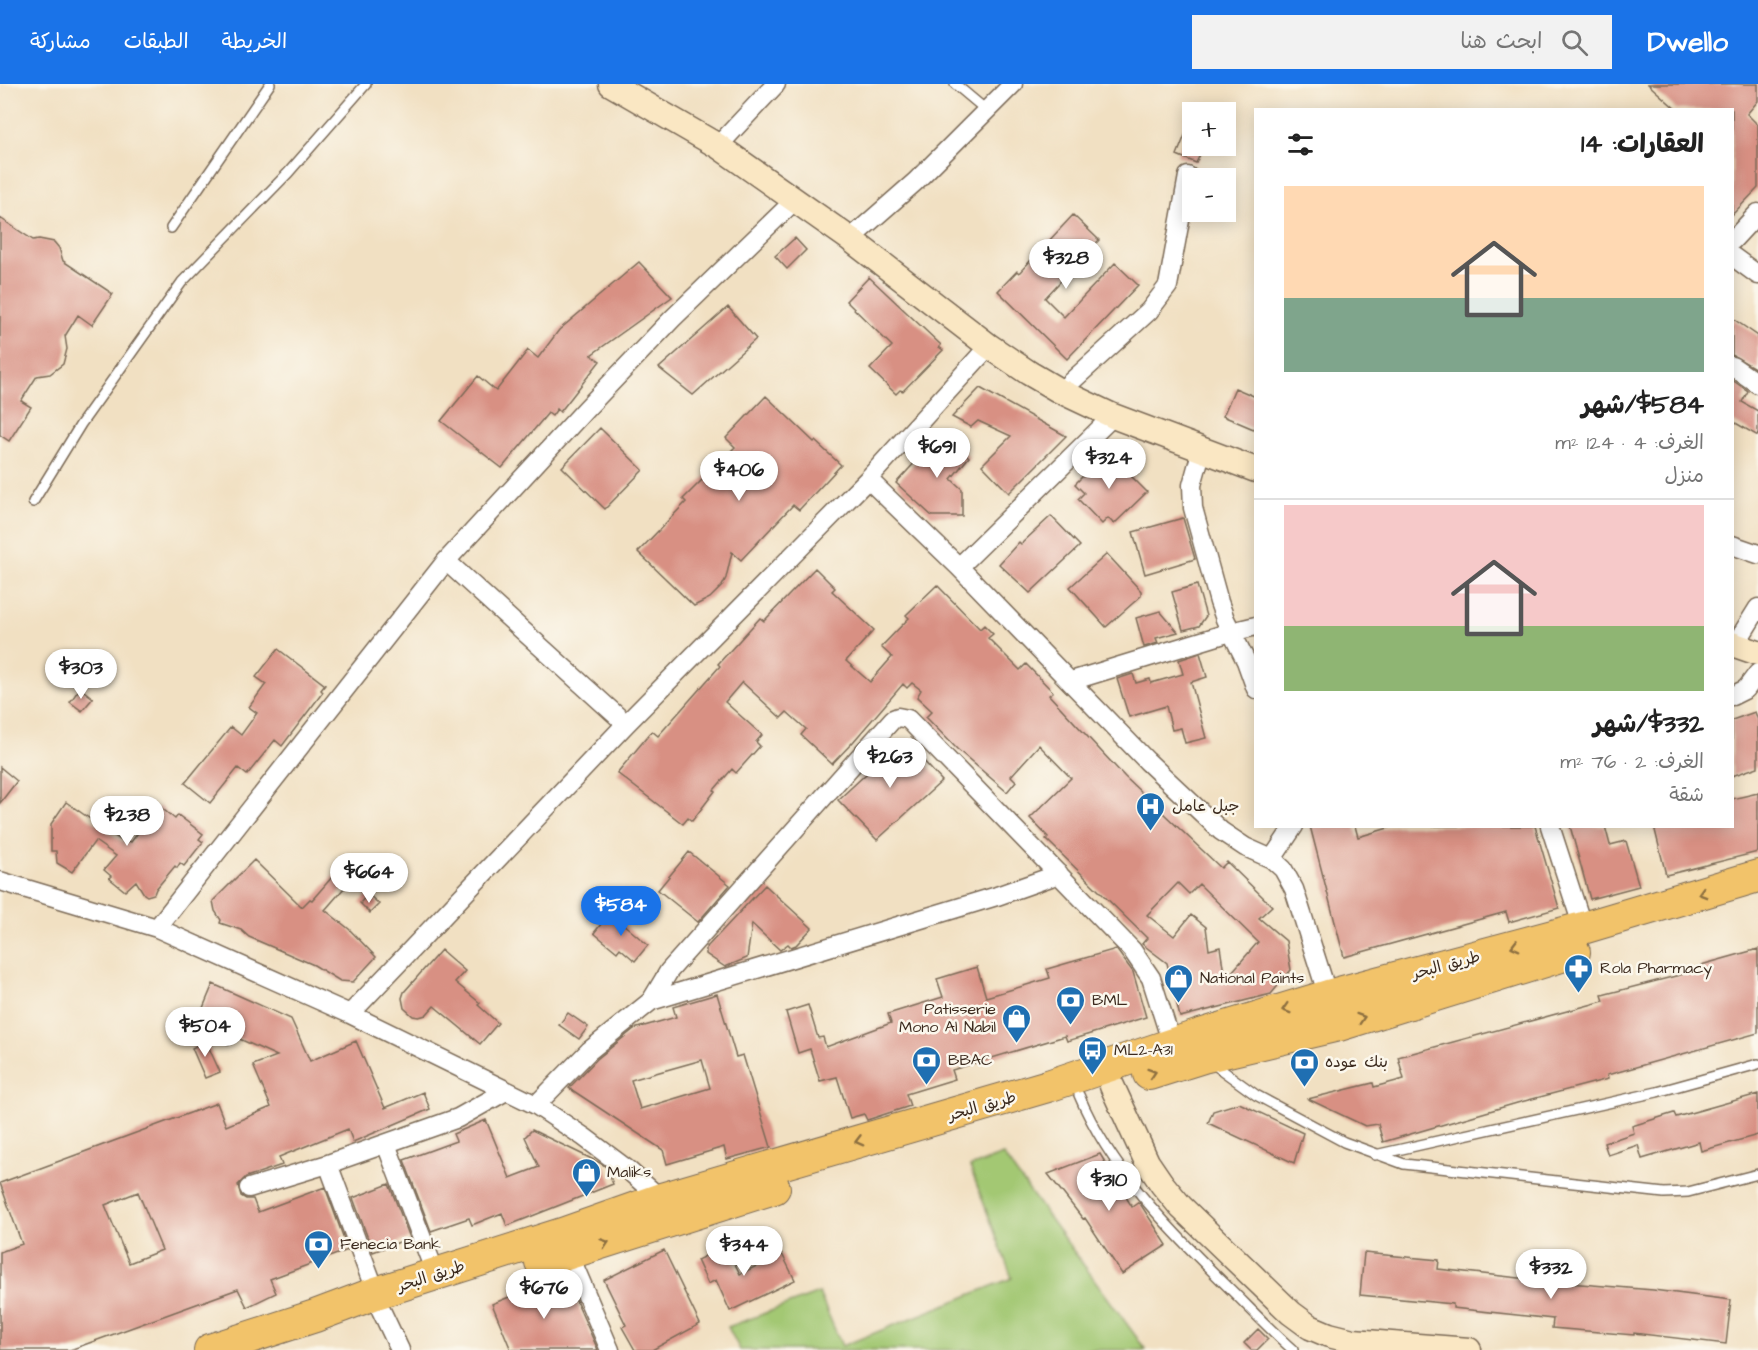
<!DOCTYPE html>
<html lang="ar">
<head>
<meta charset="utf-8">
<style>
	body { margin:0; font-family:"Architects Daughter","Playpen Sans Arabic",sans-serif; background:#f2f2f2; color:#222; direction:rtl; height:100vh; display:flex; flex-direction:column; font-size:22px; white-space:nowrap }
	* { box-sizing:border-box; margin:0 }
	p { font-size:20px; color:#767676 }
	.icon { flex:none; width:33px; height:33px; fill:none; stroke:currentColor; stroke-width:2; stroke-linecap:round; stroke-linejoin:round }
	.map { position:relative; flex:1; overflow:hidden; direction:ltr }
	.panel { position:absolute; left:1254px; top:24px; width:480px; height:720px; display:flex; flex-direction:column; background:#fff; border-radius:0px; box-shadow:0 3px 15px #0003; direction:rtl }
	.panel>* { flex:none }
	.buttons { position:absolute; left:1182px; top:18px; display:grid; gap:12px }
	.buttons a { display:grid; place-items:center; width:54px; height:54px; border-radius:0px; background:#fff; box-shadow:0 3px 15px #0003; font-size:30px }
	.price { position:absolute; translate:-50% -51px; padding:0 14px; border-radius:21px; background:#fff; color:#222; font-size:20px; line-height:39px; filter:drop-shadow(0 2px 3px #0008) }
	.price::after { content:''; position:absolute; left:50%; top:36px; width:18px; height:14px; margin-left:-9px; background:inherit; clip-path:polygon(0 0,100% 0,50% 100%) }
	.price.current { background:#1a73e8; color:#fff }
	ul { padding:0; list-style:none }
	li { display:grid; align-content:center; gap:12px; height:318px; padding:0 30px }
	li+li { border-top:2px solid #e0e0e0 }
	li span { display:grid; place-items:center; height:186px; border-radius:0px; color:#555 }
	li>.icon { margin-inline-start:auto }
	span .icon { width:108px; height:108px; fill:#fffc; stroke-width:1 }
	li b { font-size:26px }
	h2 { display:flex; justify-content:space-between; align-items:center; height:72px; padding:0 30px; font-size:26px }
	header { display:flex; align-items:center; gap:36px; box-sizing:border-box; height:84px; padding:0 30px; background:#1a73e8; color:#fff }
	header strong { font-size:28px }
	nav { display:flex; gap:33px; margin-inline-start:auto; font-size:21px }
	.search { width:420px; height:54px; background:#f2f2f2; display:flex; align-items:center; gap:15px; box-sizing:border-box; padding:0 21px; border-radius:0px; color:#767676; font-size:22px }
	.map>svg:first-child { display:block }
</style>
</head>
<body>
<header>
<strong>Dwello</strong>
<div class="search"><svg class="icon" aria-label="search" viewBox="0 0 24 24"><circle cx="10" cy="10" r="6"/><path d="M15 15l6 6"/></svg>ابحث هنا</div>
<nav><a>الخريطة</a><a>الطبقات</a><a>مشاركة</a></nav>
</header>
<div class="map">
<svg width="1758" height="1266" viewBox="0 0 1758 1266">
	<rect width="100%" height="100%" fill="#fbf7ec"/>
	<filter id="ink" filterUnits="userSpaceOnUse"><feTurbulence type="fractalNoise" baseFrequency=".0167" numOctaves="2"/><feDisplacementMap in="SourceGraphic" scale="12" xChannelSelector="R" yChannelSelector="G"/><feConvolveMatrix kernelMatrix="1 2 1 2 8 2 1 2 1" color-interpolation-filters="sRGB"/></filter>
	<filter id="wash" filterUnits="userSpaceOnUse"><feTurbulence type="fractalNoise" baseFrequency=".008" numOctaves="4" result="noise"/><feDisplacementMap in="SourceGraphic" scale="24" xChannelSelector="R" yChannelSelector="G"/><feGaussianBlur stdDeviation="1.35" result="paint"/><feColorMatrix in="noise" values="0 0 0 0 0 0 0 0 0 0 0 0 0 0 0 0 0 1.4 0 .05"/><feComposite in="paint" operator="in"/></filter>
	<g filter="url(#wash)">
		<rect width="100%" height="100%" fill="#f1e0c2"/>
		<path fill="#a3c873" stroke="#6f7948" stroke-width="1.5" d="M1003 1071 1146 1266H740L728 1243 819 1209 842 1262 1012 1194 970 1083Z"/>
		<g id="blocks">
			<path fill="#d89083" fill-rule="evenodd" d="M1648 0H1758V17L1747 30 1758 41V104L1732 131V26H1677Z
				M1192 34V62H1204L1196 79 1177 71Z
				M1073 131 1099 156 1045 214 1064 233 1115 179 1138 201 1067 275 998 207 1017 187 1019 189Z
				M0 134 33 156 39 155 54 158 59 164 63 177 113 210 92 241 78 231 65 252 67 265 63 280 50 290 37 292 21 317 31 323 9 357 0 351Z
				M795 154 806 166 787 185 775 172Z
				M639 178 672 213 591 271 600 277 582 300 560 328 557 325 552 332 548 329 502 384 441 337 478 292 496 307 528 266 538 274 559 246Z
				M869 193 941 261 939 263 943 266 903 307 900 306 896 310 870 285 892 262 846 217Z
				M728 223 756 255 693 311 659 284Z
				M1732 234 1758 252V286L1732 271Z
				M1732 296 1748 307 1742 318 1758 327V352L1732 337Z
				M980 304 1066 352 1009 409 982 381 1011 352 978 337 971 343 952 333Z
				M1235 304 1256 313V346L1223 332Z
				M766 312 814 358 815 357 841 381 799 426 793 421 741 476 732 468 726 494 722 502 710 514 694 522 638 468 686 418 683 415 735 363 726 354Z
				M600 344 643 386 605 425 562 383Z
				M943 348 969 373 951 395 962 405V432H932L896 399Z
				M1107 368 1147 408 1114 440 1108 434 1102 440 1078 415 1084 409 1075 400Z
				M1051 432 1080 462 1030 509 999 480 1019 458 1021 460Z
				M1183 434 1195 475 1145 490 1133 448Z
				M1107 470 1141 507V512L1106 543 1070 503Z
				M815 484 835 504 832 507 874 546 846 577 870 598 892 573 881 563 909 534 906 531 937 501 980 545 984 541 993 550 988 554 1020 586 1026 580 1053 608 1049 611 1125 693 1221 784 1227 778 1272 822 1259 834 1286 857 1291 886 1271 910 1180 933 1167 879 1142 860 1147 854 1046 755 1048 753 1030 734 1071 694 1039 661 1011 692 1016 697 1007 708 957 665 926 633 932 627 917 613 921 606 912 599 907 604 903 600 853 658 832 680 801 651 806 645 787 628 781 634 742 598 725 618 762 651 756 658 760 662 736 689 732 685 714 706 715 707 692 737 688 734 683 740 617 689 652 647 658 652 720 582 718 580 760 534 764 537ZM1178 799 1189 810 1199 800 1258 858 1225 896 1220 863 1209 866 1206 843 1191 831 1174 852 1147 831Z
				M1197 501 1206 532 1199 542 1183 546 1172 508Z
				M1160 527 1178 548 1156 554 1158 559 1144 563 1136 534Z
				M278 565 325 601 321 606 323 608 282 662 275 656 247 691 238 684 210 719 185 699 231 643 241 651 257 629 249 623 266 600 256 593Z
				M1200 569 1207 593 1191 598 1206 654 1185 659 1181 644 1172 646 1166 622 1129 633 1117 595 1133 590 1136 599 1150 595 1151 599 1183 590 1179 576Z
				M80 604 93 614 82 627 70 618Z
				M1755 628 1758 636V683L1732 692V636Z
				M898 658 910 662 942 697 877 756 838 716 879 678 874 673 885 661Z
				M0 683 17 697 0 719Z
				M1758 709V768L1666 791 1654 742H1732V715Z
				M66 718 126 760 129 757 131 758 159 722 175 735 178 731 203 750 199 755 203 758 184 782 180 779 177 784 175 782 156 805 154 810 147 812 144 810 136 797 125 807 109 794 111 792 104 786 116 772 95 757 72 788 57 779 56 767H51V740Z
				M1310 742H1355L1358 753 1395 742H1535L1559 824 1509 838 1506 828 1344 873Z
				M1570 742H1605L1610 761 1626 757 1639 802 1590 815Z
				M689 768 730 801 698 838 658 806Z
				M254 776 302 823 310 815 312 816 333 792 345 803 325 826 349 845 376 873 353 898 340 897 314 881 249 853 241 846 220 839 221 836 215 827 213 817Z
				M765 801 812 844 796 861 791 863 788 860 780 866 752 840 747 874 725 883 706 870V864Z
				M368 810 379 820 370 829 360 819Z
				M610 829 648 861 635 877 620 864 617 868 594 849Z
				M1116 865 1133 888 1146 933 1067 957 1065 952 952 986 955 995 906 1010 910 1022 867 1036 864 1030 850 1034 837 993 820 997 810 965 798 969 786 928 808 921 818 954 823 953 826 963 891 939 888 930 943 913 937 895 977 883 986 913 1050 894 1047 885Z
				M1758 865V949L1607 991 1608 995 1517 1019 1383 1058 1378 1040 1365 1042 1308 1015 1373 999 1374 1003 1404 995 1398 973 1604 917 1602 911 1703 885 1701 881Z
				M441 866 465 887 455 898 480 919 478 921 498 939 480 960 434 922 426 931 419 933 413 932 404 924 402 914 404 908Z
				M213 900 291 935 310 977 356 957 385 1024 423 1008 430 1025 353 1058 348 1045 279 1073 282 1081 246 1093 238 1101 241 1112 246 1115H253L258 1128 325 1103 348 1166 270 1195 276 1209 247 1223 238 1205 70 1266H0V1168L22 1160 0 1099 217 1019 226 1042 271 1023 253 981 277 972 233 952 229 961 202 949 206 940 198 936ZM138 1108 162 1166 129 1179 105 1121Z
				M717 910 736 973 743 971 771 1063 727 1075 724 1063 667 1080 663 1066 569 1004 597 975 634 945 676 933 673 923ZM702 976 710 1004 640 1025 631 996Z
				M568 929 588 943 579 955 559 941Z
				M202 949 220 988 205 994 192 964 196 962Z
				M1758 1010V1051L1701 1067 1699 1058 1642 1075 1638 1061 1608 1071 1604 1059 1634 1049 1632 1042 1674 1029 1676 1033Z
				M1239 1019 1303 1049 1294 1079 1208 1039 1213 1027Z
				M486 1036 510 1094 539 1083 525 1053 532 1046 602 1080 606 1083 613 1100 507 1142 502 1129 472 1141 469 1134 431 1147 404 1076 456 1057 453 1050Z
				M1100 1070 1132 1123 1139 1118 1167 1161 1122 1190 1085 1134 1083 1135 1048 1090Z
				M389 1100 410 1154 373 1168 353 1114Z
				M726 1162 740 1190 782 1170 795 1196 730 1227 716 1196 708 1200 697 1176Z
				M664 1166 700 1240 652 1266H635L622 1243 626 1241 604 1196Z
				M1364 1169 1439 1176 1438 1185 1556 1198 1653 1206 1731 1216 1726 1260 1634 1249V1251L1552 1244 1553 1235 1453 1224V1220L1360 1211Z
				M552 1193 561 1213 572 1208 598 1266H511L492 1220 529 1205 528 1202 543 1195Z
				M1258 1245 1268 1255 1257 1266H1251L1244 1259Z"/>
		</g>
	</g>
	<g filter="url(#ink)">
		<use href="#blocks" fill-opacity="0" stroke="#7b6a57" stroke-width="1.5"/>
		<g fill="none" stroke-linecap="round" stroke-linejoin="round">
			<defs>
				<path id="lane" d="M955 0 986 26
					M171 144 270 0
					M33 418 81 340 182 198 288 89 366 0
					M1212 979 1256 1011 1344 1058 1404 1080 1664 1109 1688 1108 1758 1090
					M1079 1011C1110 1085 1168 1144 1224 1199 1247 1221 1269 1245 1293 1266
					M1375 1071 1657 1008 1758 980"/>
				<path id="street" d="M718 62 776 0
					M850 155 915 98 1013 0
					M1732 157 1758 129
					M1732 172 1758 191
					M1732 282 1758 300
					M1061 307 1149 227 1168 202 1188 92
					M1202 365 1192 401 1193 424 1219 518 1225 535 1246 577 1256 605
					M868 395 959 483 1147 677 1221 747 1245 763 1272 775 1283 785 1294 805 1328 912
					M1732 461 1758 470
					M446 477 626 640
					M959 483 1113 332
					M1735 561 1758 524
					M1071 597 1231 548 1256 542
					M1732 612 1746 605 1758 589
					M1550 742 1583 844
					M1272 775 1294 742
					M0 797 157 844 350 930 536 1021 584 1053 628 1086 661 1115
					M157 844 446 477 586 325 672 235 794 117
					M651 917 997 812 1059 790
					M350 930 626 640 868 395 989 262
					M536 1021 589 967 651 917 669 887 893 635 898 633 908 635 1132 866 1151 894 1172 960
					M386 1060 436 1191
					M328 1080 376 1209
					M249 1104 328 1080 458 1034 506 1007
					M566 1163 610 1266
					M381 1226 400 1266"/>
				<path id="secondary" d="M611 0 718 62 850 155 989 262 1029 289 1058 306 1113 332 1256 386
					M1732 560 1758 569
					M1112 1002 1147 1078 1162 1100 1181 1123 1291 1229 1310 1243 1329 1251 1353 1257 1469 1266"/>
				<path id="highway" d="M1149 990 1203 973 1339 941 1574 868
					M541 1178 774 1104
					M210 1266 315 1232 376 1209 562 1150 661 1115 1048 1002 1197 952 1328 912 1583 844 1758 792"/>
			</defs>
			<use href="#lane" stroke="#7b6a57" stroke-width="12"/>
			<use href="#street" stroke="#7b6a57" stroke-width="21"/>
			<use href="#secondary" stroke="#7b6a57" stroke-width="27"/>
			<use href="#highway" stroke="#7b6a57" stroke-width="34"/>
			<use href="#lane" stroke="#fff" stroke-width="9"/>
			<use href="#street" stroke="#fff" stroke-width="18"/>
			<use href="#secondary" stroke="#fae7c3" stroke-width="24"/>
			<use href="#highway" stroke="#f2c36a" stroke-width="32"/>
		</g>
		<defs><path id="oneway-chevron" d="M-2-3.5L2.5 0L-2 3.5" fill="none" stroke-width="1.6" stroke-linecap="round" stroke-linejoin="round" transform="scale(1.5)"/></defs>
		<g stroke="#8d6f40">
			<use href="#oneway-chevron" transform="translate(1702 809) rotate(163)"/>
			<use href="#oneway-chevron" transform="translate(1515 862) rotate(165)"/>
			<use href="#oneway-chevron" transform="translate(1286 925) rotate(163)"/>
			<use href="#oneway-chevron" transform="translate(1361 934) rotate(-18)"/>
			<use href="#oneway-chevron" transform="translate(1152 989) rotate(-18)"/>
			<use href="#oneway-chevron" transform="translate(859 1057) rotate(165)"/>
			<use href="#oneway-chevron" transform="translate(605 1159) rotate(-19)"/>
		</g>
	</g>
	<defs>
		<symbol id="hospital-pin" viewBox="-11 -11 22 30"><path d="M0 17L-7.5 6A9.5 9.5 0 1 1 7.5 6Z" fill="#1f6fb2" stroke="#fbf7ec"/><path d="M-5-5h3v3.5h4V-5h3V5h-3V1.5h-4V5h-3Z" fill="#fff"/></symbol>
		<symbol id="pharmacy-pin" viewBox="-11 -11 22 30"><path d="M0 17L-7.5 6A9.5 9.5 0 1 1 7.5 6Z" fill="#1f6fb2" stroke="#fbf7ec"/><path d="M-2-6h4v4h4v4h-4v4h-4v-4h-4v-4h4Z" fill="#fff"/></symbol>
		<symbol id="shop-pin" viewBox="-11 -11 22 30"><path d="M0 17L-7.5 6A9.5 9.5 0 1 1 7.5 6Z" fill="#1f6fb2" stroke="#fbf7ec"/><path d="M-5-2.5h2.3a2.7 3.5 0 0 1 5.4 0H5L5.5 6h-11ZM-1.5-2.5h3a1.5 2.3 0 0 0-3 0Z" fill="#fff"/></symbol>
		<symbol id="bank-pin" viewBox="-11 -11 22 30"><path d="M0 17L-7.5 6A9.5 9.5 0 1 1 7.5 6Z" fill="#1f6fb2" stroke="#fbf7ec"/><path d="M-6-4H6V4H-6ZM0-2.3a2.3 2.3 0 1 0 0 4.6a2.3 2.3 0 1 0 0-4.6Z" fill="#fff"/></symbol>
		<symbol id="bus-pin" viewBox="-11 -11 22 30"><path d="M0 17L-7.5 6A9.5 9.5 0 1 1 7.5 6Z" fill="#1f6fb2" stroke="#fbf7ec"/><path d="M-5-6H5V4H4V6H2V4H-2V6H-4V4H-5ZM-3.5-4V0h7V-4ZM-3.5 1.2v1.5H-2V1.2ZM2 1.2v1.5H3.5V1.2Z" fill="#fff"/></symbol>
	</defs>
	<g fill-rule="evenodd">
		<use href="#hospital-pin" x="1134" y="706" width="33" height="45"/>
		<use href="#pharmacy-pin" x="1562" y="868" width="33" height="45"/>
		<use href="#shop-pin" x="1162" y="878" width="33" height="45"/>
		<use href="#bank-pin" x="1054" y="900" width="33" height="45"/>
		<use href="#shop-pin" x="1000" y="918" width="33" height="45"/>
		<use href="#bus-pin" x="1076" y="950" width="33" height="45"/>
		<use href="#bank-pin" x="910" y="960" width="33" height="45"/>
		<use href="#bank-pin" x="1288" y="962" width="33" height="45"/>
		<use href="#shop-pin" x="570" y="1072" width="33" height="45"/>
		<use href="#bank-pin" x="302" y="1144" width="33" height="45"/>
	</g>
	<g text-anchor="middle" dominant-baseline="central" stroke-width="5" stroke-linejoin="round" paint-order="stroke">
		<g font-size="16" fill="#3b2a1e" stroke="#fbf7ec" text-anchor="start">
			<text x="1172" y="722">جبل عامل</text>
			<text x="1600" y="884">Rola Pharmacy</text>
			<text x="1200" y="894">National Paints</text>
			<text x="1092" y="916">BML</text>
			<text x="996" y="925" text-anchor="end">Patisserie<tspan x="996" dy="18">Mono Al Nabil</tspan></text>
			<text x="1114" y="966">ML2-A31</text>
			<text x="948" y="976">BBAC</text>
			<text x="1325" y="978">بنك عوده</text>
			<text x="607" y="1088">Maliks</text>
			<text x="340" y="1160">Fenecia Bank</text>
		</g>
		<g font-size="16" fill="#3b2a1e" stroke="#fbf7ec">
			<text transform="translate(1446 881) rotate(-15)">طريق البحر</text>
			<text transform="translate(982 1022) rotate(-16)">طريق البحر</text>
			<text transform="translate(431 1192) rotate(-18)">طريق البحر</text>
		</g>
	</g>
</svg>
<div class="buttons">
<a>+</a>
<a>−</a>
</div>
<b class="price" style="left:1066px;top:206px">$328</b>
<b class="price" style="left:937px;top:395px">$691</b>
<b class="price" style="left:1109px;top:406px">$324</b>
<b class="price" style="left:739px;top:418px">$406</b>
<b class="price" style="left:81px;top:616px">$303</b>
<b class="price" style="left:890px;top:705px">$263</b>
<b class="price" style="left:127px;top:763px">$238</b>
<b class="price" style="left:369px;top:820px">$664</b>
<b class="price current" style="left:621px;top:853px">$584</b>
<b class="price" style="left:205px;top:974px">$504</b>
<b class="price" style="left:1109px;top:1128px">$310</b>
<b class="price" style="left:744px;top:1193px">$344</b>
<b class="price" style="left:1551px;top:1216px">$332</b>
<b class="price" style="left:544px;top:1236px">$676</b>
<section class="panel">
<h2>العقارات: 14<svg class="icon" aria-label="filters" viewBox="0 0 24 24"><path d="M4 7h16M4 17h16"/><circle cx="9" cy="7" r="2"/><circle cx="15" cy="17" r="2"/></svg></h2>
<ul>
<li><span style="background:linear-gradient(#ffd9b3 60%,#7fa58c 0)"><svg class="icon" aria-label="home" viewBox="0 0 24 24"><path d="M3 11l9-7 9 7M6 9v11h12V9"/></svg></span><div><b>$584/شهر</b><p>الغرف: 4 · 124 m²</p><p>منزل</p></div></li>
<li><span style="background:linear-gradient(#f6c9c9 65%,#8fb573 0)"><svg class="icon" aria-label="home" viewBox="0 0 24 24"><path d="M3 11l9-7 9 7M6 9v11h12V9"/></svg></span><div><b>$332/شهر</b><p>الغرف: 2 · 76 m²</p><p>شقة</p></div></li>
</ul>
</section>
</div>
</body>
</html>
